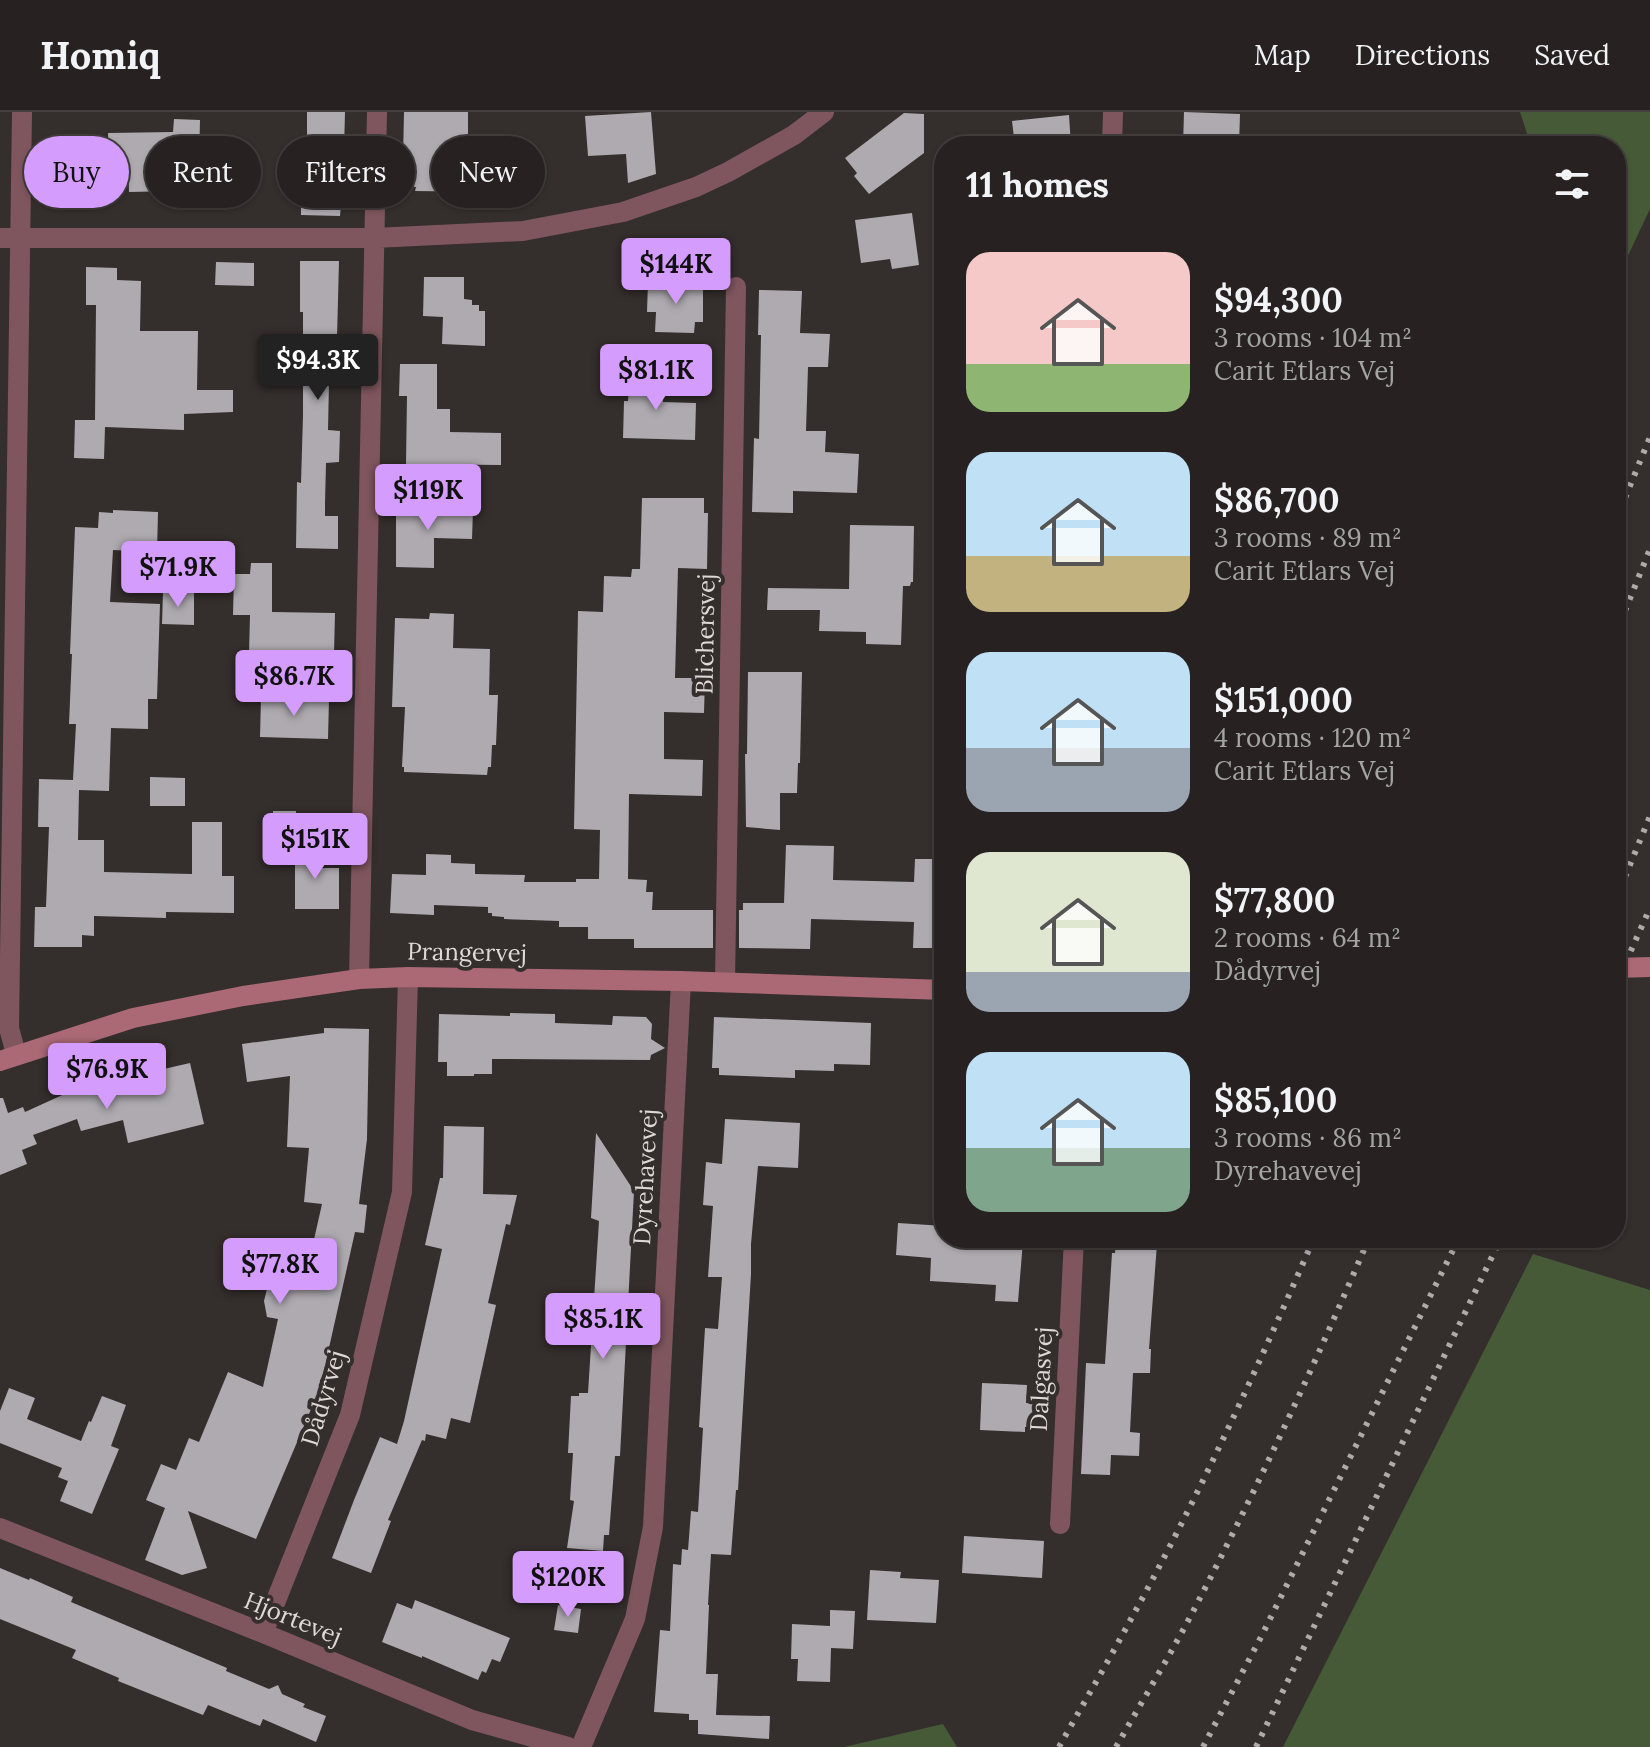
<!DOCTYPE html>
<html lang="en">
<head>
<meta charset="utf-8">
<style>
	body { margin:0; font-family:Lora,serif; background:#2f2a2a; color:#f1f3f6; height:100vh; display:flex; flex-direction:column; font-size:30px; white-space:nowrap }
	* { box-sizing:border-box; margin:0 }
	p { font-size:26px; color:#a4a4a5 }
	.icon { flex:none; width:44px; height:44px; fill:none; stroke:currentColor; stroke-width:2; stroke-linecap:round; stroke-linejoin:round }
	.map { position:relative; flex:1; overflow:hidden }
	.side { position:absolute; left:934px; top:24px; width:692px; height:1112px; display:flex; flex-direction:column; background:#272221; border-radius:32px; box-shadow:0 2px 6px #0004,0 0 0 2px #433f3f }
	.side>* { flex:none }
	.top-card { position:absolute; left:24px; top:24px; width:760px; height:72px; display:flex; gap:16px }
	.price { position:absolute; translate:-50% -68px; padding:0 18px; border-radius:8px; background:#d49cfc; color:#111; font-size:26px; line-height:52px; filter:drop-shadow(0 2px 4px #0008) }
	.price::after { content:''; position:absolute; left:50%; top:48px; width:24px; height:18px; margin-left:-12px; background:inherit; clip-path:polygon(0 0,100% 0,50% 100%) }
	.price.current { background:#222; color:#fff }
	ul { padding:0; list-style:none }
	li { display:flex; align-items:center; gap:24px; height:200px; padding:0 32px }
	li span { display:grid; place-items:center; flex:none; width:224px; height:160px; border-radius:24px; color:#555 }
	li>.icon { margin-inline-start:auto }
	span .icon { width:96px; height:96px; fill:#fffc; stroke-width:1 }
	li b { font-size:34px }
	h2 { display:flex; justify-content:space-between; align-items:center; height:96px; padding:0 32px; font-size:34px }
	.chip { padding:0 28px; border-radius:36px; background:#272221; box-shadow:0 2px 6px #0004,0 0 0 2px #433f3f; font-size:28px; line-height:72px }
	.chip.current { background:#d49cfc; color:#111 }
	header { display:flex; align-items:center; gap:48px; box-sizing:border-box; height:112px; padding:0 40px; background:#272221; border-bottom:2px solid #433f3f }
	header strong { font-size:38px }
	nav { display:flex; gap:44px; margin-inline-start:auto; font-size:28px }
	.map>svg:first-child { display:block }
</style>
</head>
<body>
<header>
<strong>Homiq</strong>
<nav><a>Map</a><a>Directions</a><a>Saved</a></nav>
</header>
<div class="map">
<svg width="1650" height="1635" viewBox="0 0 1650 1635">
	<rect width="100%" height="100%" fill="#342e2c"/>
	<path fill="#475a38" d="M1520 0H1650V97L1616 169V34H1531Z
		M1533 1142 1650 1178V1635H1283Z
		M943 1612 957 1635H844Z"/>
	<path fill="#aeaab0" d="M307 0H345L344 38 307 37Z
		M404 0H468V30H498V58H485L484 80 415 79 416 75H398L399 46H403Z
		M651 0 656 62 628 71 626 42 588 44 585 4Z
		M1184 0 1240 2 1239 34H1183Z
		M904 1 924 2V41L869 82 854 64 857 61 845 46Z
		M1069 3 1071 34H1015L1012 9Z
		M174 7 200 8 199 53 221 54 220 78 129 80 128 47 109 48 108 21 173 20Z
		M287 42H320L343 70 340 104 301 103V71H287Z
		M912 101 919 153 892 157 890 147 861 151 855 108Z
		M300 149H339L337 226H341L340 270H329L328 318 340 319 339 350 326 351 325 391V404H338V437L296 436 297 370 301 371 303 303V200H300Z
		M216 150 254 151V174L215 173Z
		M86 155 117 156V168L141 169 140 219H198L197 278H233V300L184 302V318L105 315 104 347 74 346 75 308H95L96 193H86Z
		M424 165H464V187L472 188V193H479V199H485V234L442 232 443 205 423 204Z
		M648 170 703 172V210H695L694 221 655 220 656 200H647Z
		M759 178 802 179 800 221 830 222 828 255H808L806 319H826L825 340 859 342 857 381 793 379V401L752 400 754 326 759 327 761 223H758Z
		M400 252H437V297H450V320L501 321V353L406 352 407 284H399Z
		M630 260 664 262 663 290 696 291 695 328 623 326 624 289H628Z
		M642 386H704V401H708L707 457 678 456 675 566H705L704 601 664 600V647L703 648 702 684 629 682 628 767 647 768 646 780H653L652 798H713V836H634V827H588V815H559V809L504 807V805L492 804V801H488V795L434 793V803L390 801 392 762 426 763V742L451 743V751L475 752V762L525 763 524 770H576V767H599L600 718 574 717 578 499 603 500 604 464 631 465 632 457H640Z
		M396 394 473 397 472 427 434 426V456L396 455Z
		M113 398 158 400 157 440 113 438 110 490 160 492 157 587H148V617L111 616 109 679 79 678 78 728H104V760L192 762V710H222V764H234V801L166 800V806L94 804V824L82 823V835H34L35 795H46L49 715H38L39 667 73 668 76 612H69L72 542H70L75 415 98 416 99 400 113 401Z
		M850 413 914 414 913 470H911L910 474H903L901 533 866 532V520L819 519 820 498H767L768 476 849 477Z
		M251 451H272V500L335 501 334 542 249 541 250 503H233L234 462H250Z
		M163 480 194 481V513L162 512Z
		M430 501 454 502 453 536 490 537 489 583H498L496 633H492L491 655H488L487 663 404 660V655H402L405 595H392L395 506 429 507Z
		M748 560H802L800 651H798L797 681H780V718L746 715 745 642H747Z
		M261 585 329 587 328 627 260 625Z
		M150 665 185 666V694H150Z
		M273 699H296V728L273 727Z
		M786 733 834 734 833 768 914 770 915 747H935L936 798 944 799V836H913L914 810 811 807 810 837 739 836V798H743V791H784Z
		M295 736H322V756H339V797H295Z
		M510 901 555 902V911L612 913 613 904 646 905 652 912 651 927 665 936 651 943 650 948 492 947V962H474V964H447V950H438L439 902 510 904Z
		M714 905 871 911 870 953 834 952V959L795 958V966L719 963V956H712Z
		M324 916 369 917 367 1027 359 1092 367 1093 364 1121 355 1120 320 1276 256 1427 188 1399 207 1456 182 1463 145 1448 165 1396 146 1388 161 1352 176 1358 189 1326 199 1330 228 1260 263 1275 278 1207 267 1205 264 1189 268 1173 282 1176 288 1150 308 1154 322 1092 304 1090 309 1036 287 1035 290 964 247 970 242 932 324 921Z
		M190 951 204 1012 128 1031 123 1008 81 1019 77 1007 33 1023 37 1032 22 1038 27 1052 0 1063V986H3L8 1001 23 995 25 1000 69 980 103 971Z
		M725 1007 800 1011 798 1056 758 1054 751 1132V1162L738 1378H736L731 1443 711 1442 708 1493H709L706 1562H718L716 1603 770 1604 769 1627 698 1622V1608H689V1602L654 1600 660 1518 670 1519 673 1452 681 1453 682 1437 688 1438 691 1399 698 1400 703 1316 699 1315 705 1216 718 1217 722 1165H708L713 1094 703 1093 706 1050 722 1052Z
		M444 1014 484 1015 483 1082 517 1083 510 1113 506 1112 488 1191 496 1193 470 1311 451 1306 446 1327 426 1322 425 1329 422 1328 388 1408 391 1409 371 1461 332 1446 354 1388 380 1325 397 1332 404 1309 442 1137 425 1133 440 1066H443Z
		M596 1021 634 1079 620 1344H615L609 1423H604L603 1439 567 1436 574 1389 570 1388 573 1341H568L571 1284H579V1281H588L599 1109 591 1106Z
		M898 1111 944 1114V1126L1023 1129 1018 1190 995 1189 996 1173 930 1169 931 1146 896 1143Z
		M1116 1129 1157 1132 1149 1237H1151L1150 1261H1133L1130 1320 1140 1321 1139 1344 1111 1343 1110 1363 1081 1362 1086 1251 1105 1252 1112 1141H1115Z
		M982 1271 1027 1273 1026 1291H1033L1032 1315H1025V1320L980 1318Z
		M9 1276 35 1286 27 1307 81 1329 89 1309 91 1310 102 1284 126 1293 111 1334 119 1337 92 1402 60 1389 68 1369 58 1365 62 1356 0 1331V1299Z
		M964 1424 1044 1429 1042 1466 962 1461Z
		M0 1456 29 1468 30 1466 73 1485 71 1490 227 1556 226 1559 269 1577 278 1573 282 1582 305 1592 303 1595 326 1604 316 1630 263 1607 260 1614 208 1593 203 1603 118 1569 119 1566 72 1546 76 1538 0 1507Z
		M870 1458 901 1460 900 1466 939 1468 936 1511 867 1508Z
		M415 1488 510 1526 500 1550 492 1547 486 1561 482 1559 478 1568 422 1544V1546L382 1530 397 1491 412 1497Z
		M558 1493 581 1497 578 1521 554 1518Z
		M830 1498 855 1499 853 1537 831 1536 830 1570 797 1569 798 1547H791L792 1512 830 1514Z"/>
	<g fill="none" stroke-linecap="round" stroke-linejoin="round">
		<path stroke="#7f565d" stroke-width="20" d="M1112 34 1113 0
			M0 126H374L523 119 623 100 696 75 728 60 794 23 824 0
			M359 867 377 0
			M725 870 736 175
			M16 942 9 916 22 0
			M1060 1412 1074 1126
			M0 1416 263 1521 472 1608 568 1635
			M263 1521 350 1303 402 1080 408 865
			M581 1635 635 1507 653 1415 681 869"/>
		<path stroke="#aa6975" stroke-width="20" d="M0 949 133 906 243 884 359 867 408 865 681 869 944 878"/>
		<path stroke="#b0aba9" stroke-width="6" stroke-dasharray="4 8" stroke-linecap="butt" d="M1616 408 1650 325
			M1616 521 1650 437
			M1616 787 1650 704
			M1616 872 1650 796
			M1059 1635C1083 1592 1108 1550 1131 1507 1199 1384 1258 1255 1314 1126
			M1116 1635C1144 1586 1174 1537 1200 1486 1261 1368 1317 1248 1369 1126
			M1203 1635 1261 1525 1459 1126
			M1256 1635 1501 1126"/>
		<path stroke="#aa6975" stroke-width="20" d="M1616 856 1650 855"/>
	</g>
	<g text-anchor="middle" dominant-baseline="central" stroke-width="8" stroke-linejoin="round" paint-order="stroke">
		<g font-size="24" fill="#ddd9d7" stroke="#342e2c">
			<text transform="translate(705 522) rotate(-89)">Blichersvej</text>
			<text transform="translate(467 840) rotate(1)">Prangervej</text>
			<text transform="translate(645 1065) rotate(-87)">Dyrehavevej</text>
			<text transform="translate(1041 1267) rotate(-87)">Dalgasvej</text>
			<text transform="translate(323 1286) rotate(-73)">Dådyrvej</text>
			<text transform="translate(293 1506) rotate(22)">Hjortevej</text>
		</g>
	</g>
</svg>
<b class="price" style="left:676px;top:194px">$144K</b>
<b class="price current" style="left:318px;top:290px">$94.3K</b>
<b class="price" style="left:656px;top:300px">$81.1K</b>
<b class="price" style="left:428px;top:420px">$119K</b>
<b class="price" style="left:178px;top:497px">$71.9K</b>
<b class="price" style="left:294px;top:606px">$86.7K</b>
<b class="price" style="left:315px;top:769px">$151K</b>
<b class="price" style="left:107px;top:999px">$76.9K</b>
<b class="price" style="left:280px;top:1194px">$77.8K</b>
<b class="price" style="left:603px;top:1249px">$85.1K</b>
<b class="price" style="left:568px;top:1507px">$120K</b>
<div class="top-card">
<a class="chip current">Buy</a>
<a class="chip">Rent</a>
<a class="chip">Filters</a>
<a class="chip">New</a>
</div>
<section class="side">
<h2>11 homes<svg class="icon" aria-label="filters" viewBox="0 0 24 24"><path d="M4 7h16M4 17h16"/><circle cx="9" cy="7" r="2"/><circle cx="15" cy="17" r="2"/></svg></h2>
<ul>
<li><span style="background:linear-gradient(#f6c9c9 70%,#8fb573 0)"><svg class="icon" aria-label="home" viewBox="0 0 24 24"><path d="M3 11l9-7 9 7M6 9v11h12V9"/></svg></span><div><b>$94,300</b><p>3 rooms · 104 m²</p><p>Carit Etlars Vej</p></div></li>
<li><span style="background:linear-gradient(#bfe0f5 65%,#c2b280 0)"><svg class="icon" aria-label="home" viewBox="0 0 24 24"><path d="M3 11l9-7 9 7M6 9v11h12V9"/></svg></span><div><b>$86,700</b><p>3 rooms · 89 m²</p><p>Carit Etlars Vej</p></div></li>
<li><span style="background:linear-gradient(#bfe0f5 60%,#9aa5b1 0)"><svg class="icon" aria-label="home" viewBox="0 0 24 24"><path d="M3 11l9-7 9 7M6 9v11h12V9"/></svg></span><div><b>$151,000</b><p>4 rooms · 120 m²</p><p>Carit Etlars Vej</p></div></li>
<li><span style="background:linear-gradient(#dfe7d0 75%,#9aa5b1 0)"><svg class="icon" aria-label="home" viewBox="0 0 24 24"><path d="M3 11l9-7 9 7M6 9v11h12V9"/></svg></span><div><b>$77,800</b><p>2 rooms · 64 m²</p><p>Dådyrvej</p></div></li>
<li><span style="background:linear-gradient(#bfe0f5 60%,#7fa58c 0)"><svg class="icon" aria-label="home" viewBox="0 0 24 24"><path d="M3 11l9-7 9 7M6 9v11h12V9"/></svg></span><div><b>$85,100</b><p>3 rooms · 86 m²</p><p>Dyrehavevej</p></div></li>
</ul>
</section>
</div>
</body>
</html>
